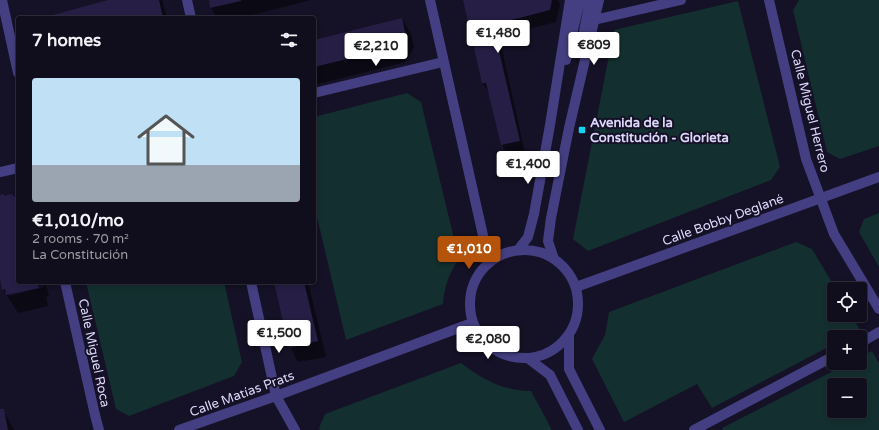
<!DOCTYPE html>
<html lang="en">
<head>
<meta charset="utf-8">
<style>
	body { margin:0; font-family:"Varela Round",sans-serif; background:#1e1b29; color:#f1f3f6; height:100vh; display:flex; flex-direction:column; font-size:15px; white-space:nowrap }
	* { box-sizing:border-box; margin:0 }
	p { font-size:13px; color:#9c9ca3 }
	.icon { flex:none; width:22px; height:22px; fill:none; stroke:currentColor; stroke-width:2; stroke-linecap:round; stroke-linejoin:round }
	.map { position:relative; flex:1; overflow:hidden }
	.panel { position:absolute; left:16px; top:16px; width:300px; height:268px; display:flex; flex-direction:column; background:#100d1c; border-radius:4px; box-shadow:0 2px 6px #0003,0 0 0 1px #302d3b }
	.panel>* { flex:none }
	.buttons { position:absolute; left:827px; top:282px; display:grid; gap:8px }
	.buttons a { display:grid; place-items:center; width:40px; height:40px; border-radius:4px; background:#100d1c; box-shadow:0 2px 6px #0003,0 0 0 1px #302d3b; font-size:20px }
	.price { position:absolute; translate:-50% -34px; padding:0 9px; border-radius:4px; background:#fff; color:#222; font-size:13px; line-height:26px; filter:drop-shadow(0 1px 2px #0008) }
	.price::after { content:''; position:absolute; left:50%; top:24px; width:12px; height:9px; margin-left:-6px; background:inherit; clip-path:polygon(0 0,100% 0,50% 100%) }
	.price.on { background:#b45309; color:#fff }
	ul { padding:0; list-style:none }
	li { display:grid; align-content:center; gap:8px; height:212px; padding:0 16px }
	li span { display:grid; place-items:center; height:124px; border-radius:4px; color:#555 }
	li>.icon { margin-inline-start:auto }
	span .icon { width:72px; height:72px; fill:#fffc; stroke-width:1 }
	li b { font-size:17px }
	h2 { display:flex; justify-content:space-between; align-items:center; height:48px; padding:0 16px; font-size:17px }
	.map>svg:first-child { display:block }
</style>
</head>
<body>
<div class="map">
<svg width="879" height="430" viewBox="0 0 879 430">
	<rect width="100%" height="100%" fill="#151126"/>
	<path fill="#142f2f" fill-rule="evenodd" d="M799 0H879V146L840 159 827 152 793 10Z
		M738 1 780 167 771 180 588 251 573 239 614 30Z
		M407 93 421 102 459 259C449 273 444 288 443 304L346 340 314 204V117Z
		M879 213V267L859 232 864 219Z
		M796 242 812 249 836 289H834V315H851L860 330 848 337H834V344L712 408 697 384 624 422 592 359 605 335 609 312Z
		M86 282H224L242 362 234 376 129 416 116 409Z
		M872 351 879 363V430H723L722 428 849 363H860V357ZM834 385H860V411H834Z
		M461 363C482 379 503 391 531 391L552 430H320L319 428 325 414Z"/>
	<path fill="#0007" fill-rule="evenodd" d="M111 0H162L167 18H44Z
		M210 0H311L240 18H217L211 8Z
		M464 0H558L560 5 556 22 499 36 525 153 508 156 502 144 490 95 483 83Z
		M402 19 411 34 414 47 406 62 314 85V41Z
		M3 195 5 197 18 202V282H45L49 296 46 297 48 306 18 313 3 289 0 275V196ZM43 285 44 287 9 296V294Z
		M275 282H308L326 357 298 362 290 347Z
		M0 410H3L14 430H0Z"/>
	<path fill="#271e46" d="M108 0H159L163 18H42Z
		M209 0H241V1L210 8Z
		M463 0H552L550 10 493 25 520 141 501 145 486 83H482Z
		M402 18 405 32 397 47 314 67V40Z
		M4 194V196L11 194 17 199 18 202V282H37L39 288 6 295 5 289 2 290 0 279V195Z
		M274 282H304L318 341 289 348Z
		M0 409H4L8 430H0Z"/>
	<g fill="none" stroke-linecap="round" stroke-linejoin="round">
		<path stroke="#443f82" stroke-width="10" d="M2 0 18 73
			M187 0 191 18
			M430 0 489 262
			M769 0 806 159 834 234 879 309
			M594 20 681 0
			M581 47 590 0
			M566 60 580 0
			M314 93 443 62
			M0 172 18 168
			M470 304a54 54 0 1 1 108 0a54 54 0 1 1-108 0Z
			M518 250 528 237 534 214 550 125 570 0
			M554 259 548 241 551 218 569 128 599 0
			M65 282 95 415 99 430
			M251 282 276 396 295 430
			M576 287 879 177
			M569 334V369L600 430
			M860 343 879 332
			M529 359 550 375 578 430
			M179 430 276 396 472 323
			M694 430 834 356"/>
	</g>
	<rect fill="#12d3ef" stroke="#151126" stroke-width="1.5" x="578" y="126" width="8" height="8" rx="2"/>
	<g text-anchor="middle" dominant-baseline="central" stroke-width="4" stroke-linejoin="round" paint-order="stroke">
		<g font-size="13" fill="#ded9fc" stroke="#151126">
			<text transform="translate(810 111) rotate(76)">Calle Miguel Herrero</text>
			<text transform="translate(723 220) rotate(-20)">Calle Bobby Deglané</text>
			<text transform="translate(94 353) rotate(78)">Calle Miguel Roca</text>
			<text transform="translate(242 394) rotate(-20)">Calle Matías Prats</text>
		</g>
		<g font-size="13" font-weight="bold" fill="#ded9fc" stroke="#151126" text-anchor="start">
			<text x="590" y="123">Avenida de la<tspan x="590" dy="15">Constitución - Glorieta</tspan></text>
		</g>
	</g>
</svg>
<div class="buttons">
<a><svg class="icon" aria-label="locate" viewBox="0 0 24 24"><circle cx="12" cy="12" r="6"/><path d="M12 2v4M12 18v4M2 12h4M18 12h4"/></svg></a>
<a>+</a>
<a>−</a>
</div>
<b class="price" style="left:498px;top:54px">€1,480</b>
<b class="price" style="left:594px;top:66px">€809</b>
<b class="price" style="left:376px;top:67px">€2,210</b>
<b class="price" style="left:528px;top:185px">€1,400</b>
<b class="price on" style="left:469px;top:270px">€1,010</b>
<b class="price" style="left:279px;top:354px">€1,500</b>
<b class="price" style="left:488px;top:360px">€2,080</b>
<section class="panel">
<h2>7 homes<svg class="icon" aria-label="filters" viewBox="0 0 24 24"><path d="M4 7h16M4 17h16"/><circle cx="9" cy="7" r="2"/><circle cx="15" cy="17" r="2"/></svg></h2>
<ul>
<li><span style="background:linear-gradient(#bfe0f5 70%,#9aa5b1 0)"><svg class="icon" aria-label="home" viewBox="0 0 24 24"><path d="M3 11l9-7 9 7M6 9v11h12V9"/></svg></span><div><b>€1,010/mo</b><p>2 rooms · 70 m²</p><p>La Constitución</p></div></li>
</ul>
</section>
</div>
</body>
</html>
